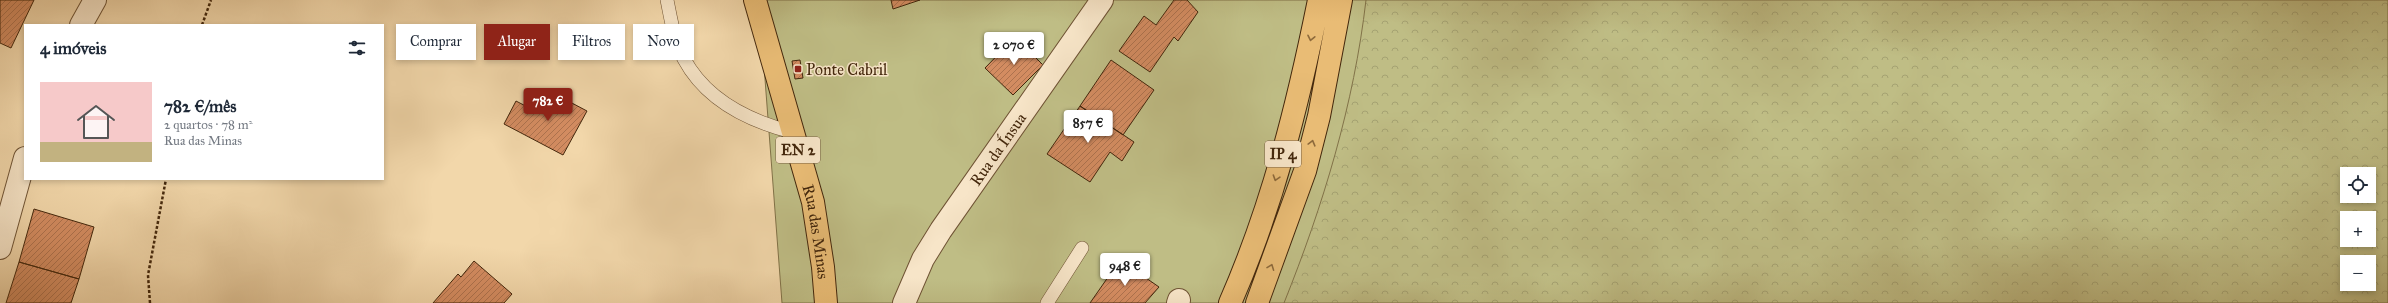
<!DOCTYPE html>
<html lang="pt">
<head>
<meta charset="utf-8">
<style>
	body { margin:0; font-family:"IM FELL Great Primer",serif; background:#f2f2f3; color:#1f2937; height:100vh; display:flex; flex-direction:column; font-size:15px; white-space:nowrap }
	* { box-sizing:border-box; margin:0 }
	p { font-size:13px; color:#747a83 }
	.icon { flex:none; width:22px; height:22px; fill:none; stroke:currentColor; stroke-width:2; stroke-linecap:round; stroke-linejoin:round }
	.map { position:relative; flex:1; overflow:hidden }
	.side { position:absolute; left:24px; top:24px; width:360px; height:156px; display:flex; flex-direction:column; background:#fff; border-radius:0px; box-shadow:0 2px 6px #0003 }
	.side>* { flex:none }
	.banner { position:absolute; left:396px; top:24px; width:380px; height:36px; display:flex; gap:8px }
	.buttons { position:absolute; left:2340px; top:167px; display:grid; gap:8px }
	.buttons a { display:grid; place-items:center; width:36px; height:36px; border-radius:0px; background:#fff; box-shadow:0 2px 6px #0003; font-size:20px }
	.price { position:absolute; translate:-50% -34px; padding:0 9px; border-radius:4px; background:#fff; color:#222; font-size:13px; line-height:26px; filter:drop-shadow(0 1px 2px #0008) }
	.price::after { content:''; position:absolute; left:50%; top:24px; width:12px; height:9px; margin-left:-6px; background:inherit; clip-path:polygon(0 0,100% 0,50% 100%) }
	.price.selected { background:#8f2418; color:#fff }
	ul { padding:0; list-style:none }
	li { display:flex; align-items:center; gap:12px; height:100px; padding:0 16px }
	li+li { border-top:1px solid #e0e1e3 }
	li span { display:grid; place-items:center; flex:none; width:112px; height:80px; border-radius:0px; color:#555 }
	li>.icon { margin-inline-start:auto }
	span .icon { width:48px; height:48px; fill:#fffc; stroke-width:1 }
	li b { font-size:17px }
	h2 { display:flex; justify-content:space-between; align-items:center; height:48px; padding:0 16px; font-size:17px }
	.pill { padding:0 14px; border-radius:0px; background:#fff; box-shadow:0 2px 6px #0003; font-size:14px; line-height:36px }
	.pill.selected { background:#8f2418; color:#fff }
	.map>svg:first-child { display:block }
</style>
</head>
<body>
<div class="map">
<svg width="2388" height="303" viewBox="0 0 2388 303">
	<defs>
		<pattern id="forest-crowns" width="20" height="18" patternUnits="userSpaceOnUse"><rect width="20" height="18" fill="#bfbd85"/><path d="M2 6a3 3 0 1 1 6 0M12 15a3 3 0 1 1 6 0" fill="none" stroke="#a5a272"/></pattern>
		<pattern id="building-hatch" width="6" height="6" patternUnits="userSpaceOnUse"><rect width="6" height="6" fill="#d38c61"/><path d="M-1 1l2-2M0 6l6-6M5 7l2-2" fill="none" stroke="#ad724e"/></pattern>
	</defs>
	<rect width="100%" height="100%" fill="#f2d7aa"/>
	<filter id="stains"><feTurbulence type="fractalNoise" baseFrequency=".005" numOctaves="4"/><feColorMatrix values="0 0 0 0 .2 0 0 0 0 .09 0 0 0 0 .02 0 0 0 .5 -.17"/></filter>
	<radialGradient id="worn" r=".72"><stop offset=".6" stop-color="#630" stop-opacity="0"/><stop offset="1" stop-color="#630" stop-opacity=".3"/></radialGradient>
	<path fill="#bfbd85" stroke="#817248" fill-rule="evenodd" d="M759 0H2388V303H782ZM2347 174H2369V196H2347ZM2347 218H2369V240H2347ZM2347 262H2369V284H2347Z"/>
	<path fill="url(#forest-crowns)" stroke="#817248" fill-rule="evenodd" d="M1366 0H2388V303H1284C1323 206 1354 104 1366 0ZM2347 174H2369V196H2347ZM2347 218H2369V240H2347ZM2347 262H2369V284H2347Z"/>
	<path fill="url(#building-hatch)" stroke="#43270c" d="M0 0H34L11 48 0 43Z
		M891 0H920L893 9Z
		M1174 0H1187L1198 12 1178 41 1174 37 1150 72 1119 51 1144 16 1156 25Z
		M1015 37 1043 65 1013 95 985 68Z
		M800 60 803 78 795 79 792 61Z
		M1111 60 1154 90 1123 135 1080 106Z
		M551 92 587 111 563 155 504 124 516 101 539 113Z
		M1080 106 1134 142 1122 161 1110 152 1090 182 1047 154Z
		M34 209 94 227 79 279 19 262Z
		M1120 260 1159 287 1145 303H1090Z
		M474 261 512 294 504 303H433L458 274 461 277Z
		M19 262 79 279 71 303H6Z"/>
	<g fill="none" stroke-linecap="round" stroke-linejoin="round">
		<defs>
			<path id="service" d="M667 0C671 19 674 41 684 59 706 100 749 121 792 132
				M1047 303 1082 248"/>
			<g id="minor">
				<path d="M81 25 95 0"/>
				<path d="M0 248 25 158"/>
				<path id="s1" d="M904 303 923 259 941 230 1102 0"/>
				<path d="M1178 303 1179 300"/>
			</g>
			<g id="primary">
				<path id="s2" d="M755 0 813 202 823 267 826 303"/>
			</g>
			<path id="trunk" d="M1230 303C1273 205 1298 104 1319 0
				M1257 303 1305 171 1319 116 1341 0"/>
		</defs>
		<use href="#service" stroke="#6f5334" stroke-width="14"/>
		<use href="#minor" stroke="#6f5334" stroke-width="24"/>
		<use href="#primary" stroke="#43270c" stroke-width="24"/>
		<use href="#trunk" stroke="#43270c" stroke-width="24"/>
		<path stroke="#43270c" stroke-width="2.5" stroke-dasharray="3 2" stroke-linecap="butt" d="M202 25 211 0
			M150 303 148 275 166 179"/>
		<use href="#service" stroke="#f7e5c8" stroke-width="13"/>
		<use href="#minor" stroke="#f7e5c8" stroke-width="22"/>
		<use href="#primary" stroke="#e9bc75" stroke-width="22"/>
		<use href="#trunk" stroke="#e9bc75" stroke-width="22"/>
	</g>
	<defs><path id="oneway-chevron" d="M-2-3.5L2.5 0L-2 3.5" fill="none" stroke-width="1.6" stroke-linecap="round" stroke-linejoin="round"/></defs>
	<g stroke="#8e6a3b">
		<use href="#oneway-chevron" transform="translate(1311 38) rotate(102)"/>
		<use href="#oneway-chevron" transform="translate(1312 143) rotate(-75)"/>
		<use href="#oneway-chevron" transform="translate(1276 178) rotate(108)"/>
		<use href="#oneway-chevron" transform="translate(1271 267) rotate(-69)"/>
	</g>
	<rect fill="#8f2418" stroke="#f7e5c8" stroke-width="1.5" x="794" y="65" width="8" height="8" rx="2"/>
	<g text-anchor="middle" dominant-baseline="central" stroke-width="3" stroke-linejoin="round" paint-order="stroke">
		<g fill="#f7e5c8" stroke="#796044" stroke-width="1">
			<rect x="776" y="137" width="44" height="26" rx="3"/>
			<rect x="1265" y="141" width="36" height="26" rx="3"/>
		</g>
		<g font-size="15" font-weight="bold" fill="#43270c">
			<text x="798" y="150">EN 2</text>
			<text x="1283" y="154">IP 4</text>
		</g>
		<g font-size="16" fill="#43270c" stroke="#f7e5c8" text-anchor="start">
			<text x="806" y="69">Ponte Cabril</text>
		</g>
		<g font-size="16" fill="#43270c" stroke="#f7e5c8">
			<text stroke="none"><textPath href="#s1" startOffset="181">Rua da Ínsua</textPath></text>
			<text stroke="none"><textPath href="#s2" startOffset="240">Rua das Minas</textPath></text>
		</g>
	</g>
	<rect width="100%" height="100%" filter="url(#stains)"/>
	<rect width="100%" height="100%" fill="url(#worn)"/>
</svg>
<div class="buttons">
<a><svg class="icon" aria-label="locate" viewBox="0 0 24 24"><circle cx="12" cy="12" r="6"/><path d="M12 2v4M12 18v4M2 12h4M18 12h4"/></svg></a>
<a>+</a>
<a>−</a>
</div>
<b class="price" style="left:1014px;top:66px">2 070 €</b>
<b class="price selected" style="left:548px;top:122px">782 €</b>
<b class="price" style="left:1088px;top:144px">857 €</b>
<b class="price" style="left:1125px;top:287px">948 €</b>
<div class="banner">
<a class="pill">Comprar</a>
<a class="pill selected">Alugar</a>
<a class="pill">Filtros</a>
<a class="pill">Novo</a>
</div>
<section class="side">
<h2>4 imóveis<svg class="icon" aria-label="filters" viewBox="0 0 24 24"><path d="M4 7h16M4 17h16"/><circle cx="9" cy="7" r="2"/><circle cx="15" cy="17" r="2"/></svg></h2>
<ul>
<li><span style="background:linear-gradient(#f6c9c9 75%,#c2b280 0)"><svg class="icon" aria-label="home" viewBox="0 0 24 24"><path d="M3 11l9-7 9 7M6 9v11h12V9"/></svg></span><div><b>782 €/mês</b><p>2 quartos · 78 m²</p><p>Rua das Minas</p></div></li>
</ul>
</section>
</div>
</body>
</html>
